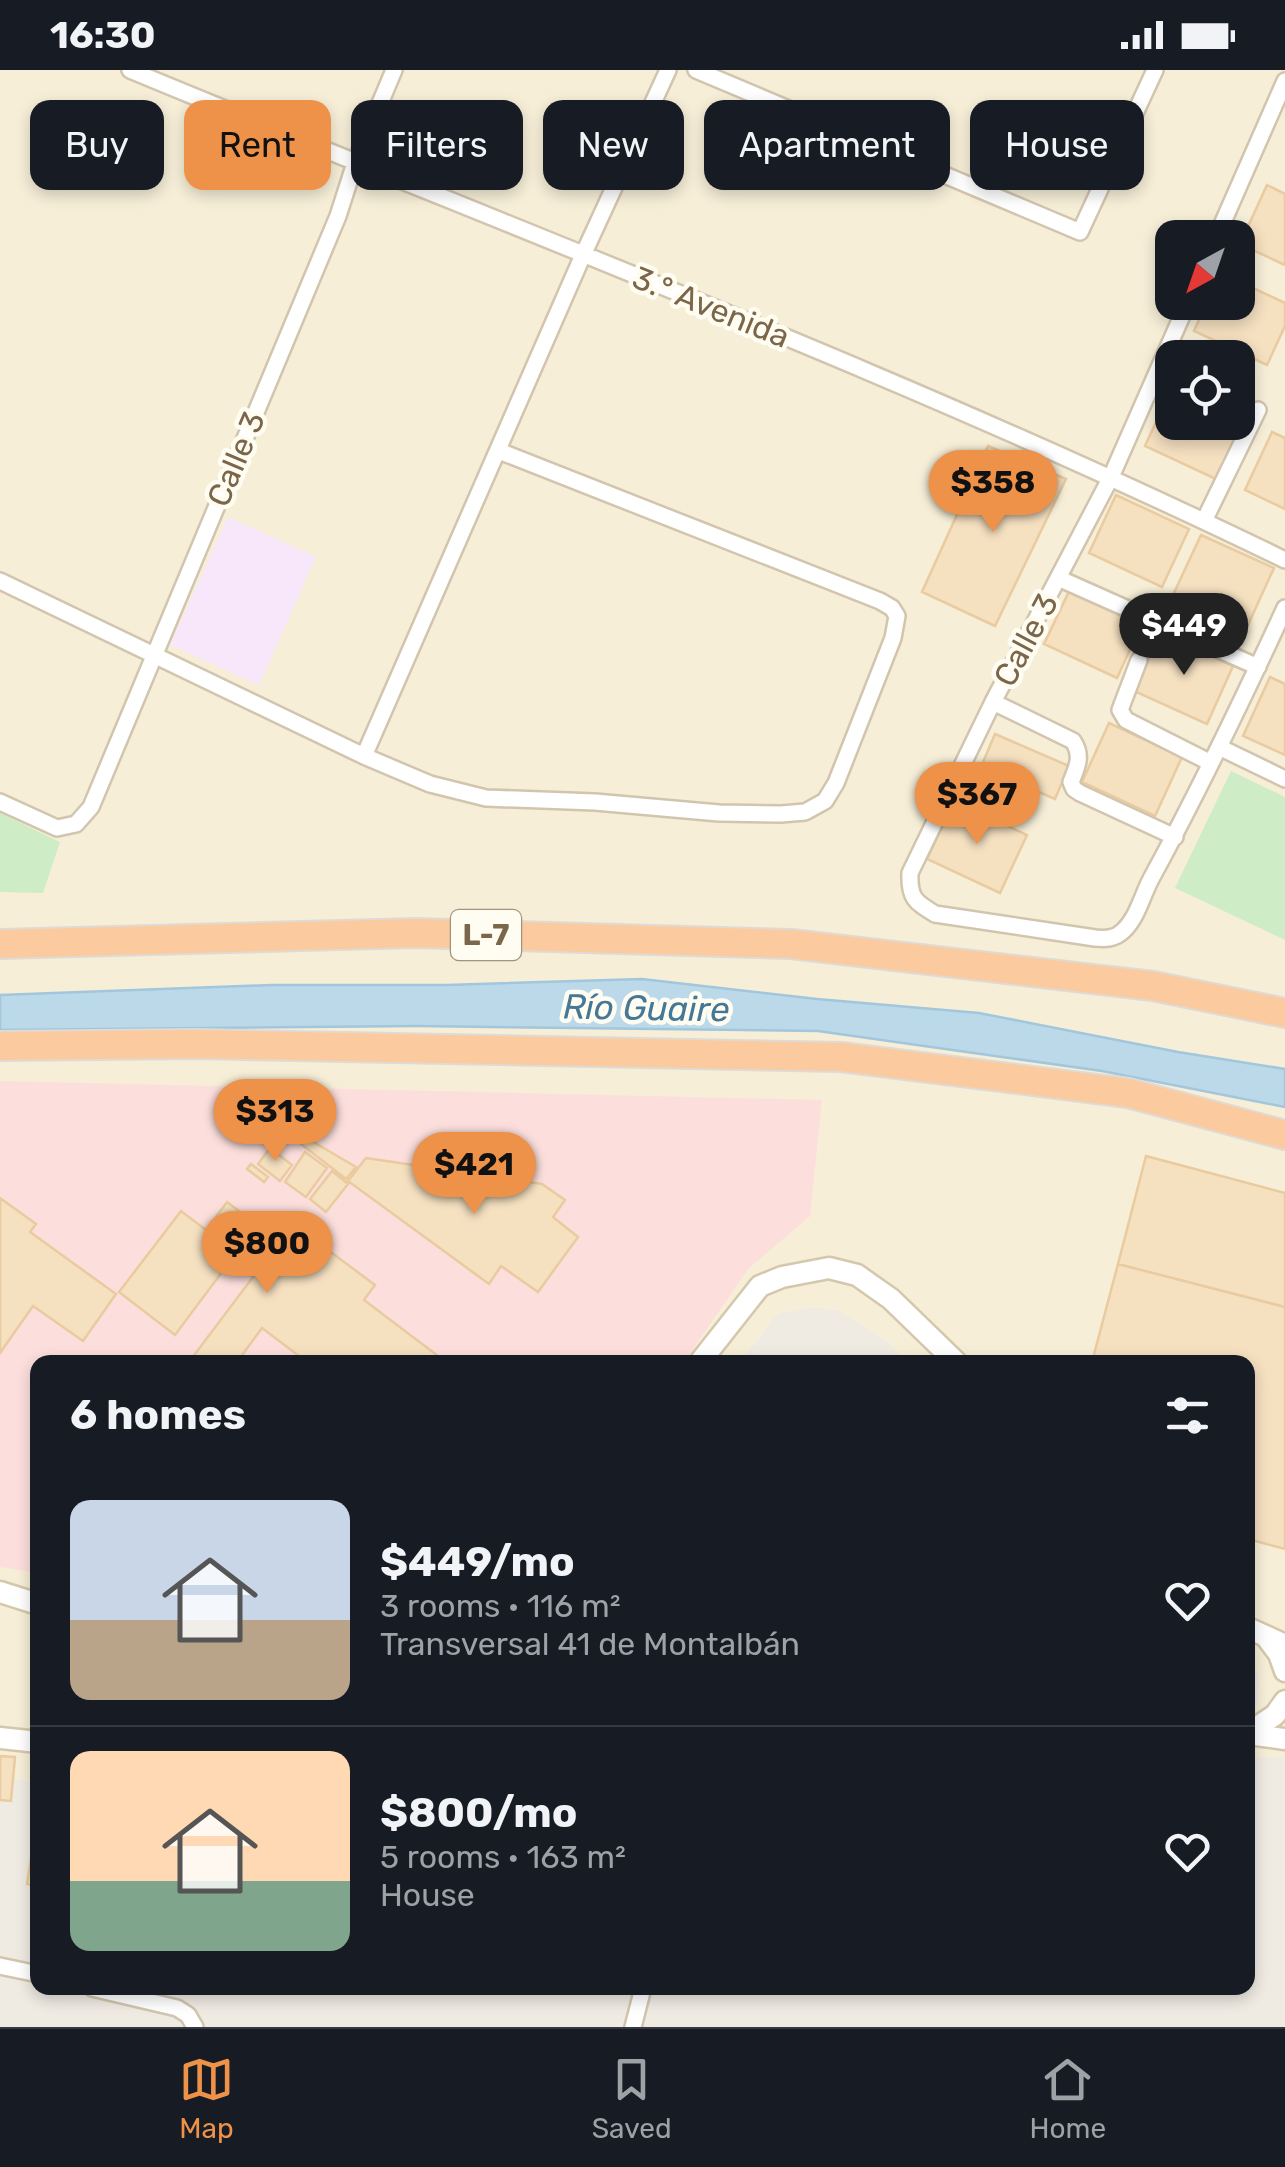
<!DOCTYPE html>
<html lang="en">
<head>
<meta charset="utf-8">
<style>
	body { margin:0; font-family:Rubik,sans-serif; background:#20242c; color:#f1f3f6; height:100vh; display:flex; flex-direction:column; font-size:38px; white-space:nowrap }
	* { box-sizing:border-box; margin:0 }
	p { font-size:32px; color:#9ea1a6 }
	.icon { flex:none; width:55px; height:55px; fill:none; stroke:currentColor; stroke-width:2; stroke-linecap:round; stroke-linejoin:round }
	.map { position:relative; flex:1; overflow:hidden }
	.sheet { position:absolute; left:30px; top:1285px; width:1225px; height:640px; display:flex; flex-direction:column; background:#171b24; border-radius:20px; box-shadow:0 5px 15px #0003 }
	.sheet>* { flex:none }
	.hud { position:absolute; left:30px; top:30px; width:1225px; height:90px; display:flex; gap:20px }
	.needle { width:65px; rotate:220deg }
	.controls { position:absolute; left:1155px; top:150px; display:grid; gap:20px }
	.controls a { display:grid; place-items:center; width:100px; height:100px; border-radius:20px; background:#171b24; box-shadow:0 5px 15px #0003; font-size:50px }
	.price { position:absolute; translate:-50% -85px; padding:0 22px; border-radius:35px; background:#ee9149; color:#111; font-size:32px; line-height:65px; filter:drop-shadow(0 2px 5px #0008) }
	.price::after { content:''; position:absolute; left:50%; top:60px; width:30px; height:22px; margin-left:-15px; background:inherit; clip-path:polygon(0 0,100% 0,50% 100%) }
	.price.selected { background:#222; color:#fff }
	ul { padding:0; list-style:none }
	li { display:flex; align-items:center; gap:30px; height:250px; padding:0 40px }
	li+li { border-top:2px solid #363941 }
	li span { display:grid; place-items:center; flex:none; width:280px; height:200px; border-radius:20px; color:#555 }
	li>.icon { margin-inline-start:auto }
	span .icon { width:120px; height:120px; fill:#fffc; stroke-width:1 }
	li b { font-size:42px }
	h2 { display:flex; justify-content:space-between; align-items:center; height:120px; padding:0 40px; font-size:42px }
	.tag { padding:0 35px; border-radius:20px; background:#171b24; box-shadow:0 5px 15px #0003; font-size:35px; line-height:90px }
	.tag.selected { background:#ee9149; color:#111 }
	.status { display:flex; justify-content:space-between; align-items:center; height:70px; padding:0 50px; background:#171b24; direction:ltr }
	.status svg { height:28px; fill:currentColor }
	.menu { display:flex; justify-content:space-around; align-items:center; height:140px; border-top:2px solid #363941; background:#171b24; font-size:28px; color:#9ea1a6 }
	.menu a { display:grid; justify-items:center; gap:5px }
	.menu .selected { color:#ee9149 }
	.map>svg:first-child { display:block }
</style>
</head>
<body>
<div class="status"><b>16:30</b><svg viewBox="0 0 49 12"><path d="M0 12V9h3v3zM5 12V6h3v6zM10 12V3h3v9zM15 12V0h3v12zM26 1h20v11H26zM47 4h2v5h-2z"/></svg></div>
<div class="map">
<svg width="1285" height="1957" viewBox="0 0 1285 1957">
	<rect width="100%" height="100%" fill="#fefaea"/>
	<path fill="#f6eed7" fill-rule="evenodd" d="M0 0H1285V1687H1248V1650L1254 1642 1257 1599 1248 1597V1292H907L887 1271 838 1240 813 1237 774 1247 740 1292H38L37 1714 0 1704ZM1172 168H1238V232H1172ZM1172 288H1238V352H1172Z"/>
	<path fill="#efebe3" d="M813 1237 838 1240 887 1271 907 1292H740L774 1247 782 1243Z
		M1248 1597 1257 1599 1259 1610 1258 1632 1248 1650Z
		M1248 1687H1285V1957H0V1704L37 1714 38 1918H1248Z"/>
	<path fill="#f8e6fb" d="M228 447 316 487 259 615 170 575Z"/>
	<path fill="#fcdfdc" d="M0 1011 822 1030 810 1146 749 1198 684 1292H38L37 1503 0 1497Z"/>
	<path fill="#ceedc6" d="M1231 701 1285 727V870L1175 818Z
		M0 743 60 772 43 823 0 822Z"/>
	<path fill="#bcd9ea" stroke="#a2c6dc" stroke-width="2.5" d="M642 909 817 929 979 943 1178 982 1285 999V1037L1102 1001 818 961 416 956 0 960V925L271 915H447Z"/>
	<path fill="#f5e0c0" stroke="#e9cb9f" stroke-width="2.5" d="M1267 115 1285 124V195L1240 174Z
		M1238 211 1285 233V256L1267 295 1194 261 1207 232H1238Z
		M1172 318V352H1238V348L1245 352 1218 410 1145 376Z
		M1272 362 1285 368V439L1245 420Z
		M988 376 1066 409 995 556 922 522Z
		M1116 425 1189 459 1162 517 1089 483Z
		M1201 465 1274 498 1247 557 1174 523Z
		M1072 515 1144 549 1117 608 1044 574Z
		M1161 562 1233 596 1207 654 1134 621Z
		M1270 607 1285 614V685L1243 666Z
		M1109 653 1182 687 1155 746 1082 712Z
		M995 664 1069 696 1055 729 981 697Z
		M954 731 1027 765 1000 823 927 789Z
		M305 1067 356 1097 346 1109 301 1074Z
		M270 1078 292 1095 280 1111 258 1094Z
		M305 1082 327 1098 306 1127 285 1112Z
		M1146 1086 1285 1123V1237L1118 1194Z
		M366 1088 542 1114 565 1130 553 1147 578 1167 538 1222 501 1196 489 1214 348 1111Z
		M251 1094 268 1107 264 1112 247 1099Z
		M332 1101 348 1114 326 1142 310 1129Z
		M0 1128 36 1154 30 1162 116 1224 83 1271 33 1236 0 1283Z
		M227 1132 307 1192 320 1174 375 1215 364 1230 446 1292H307L262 1258 237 1292H189L253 1207 231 1190 175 1265 119 1222 181 1141 206 1160Z
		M1118 1194 1285 1237V1479L1248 1469V1292H1092Z
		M0 1686 15 1687 11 1731 0 1730Z
		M38 1744V1816L27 1814Z"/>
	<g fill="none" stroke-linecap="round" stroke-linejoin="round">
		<defs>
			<path id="minor" d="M130 0C516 160 909 307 1285 490
				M696 0 1080 162 1155 0
				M1216 168 1285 11
				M1188 232 1111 407 993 632 910 803C909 828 915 832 935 844L1095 868C1105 869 1115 869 1123 861 1138 847 1142 825 1152 807 1200 719 1243 629 1285 538
				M1204 451 1258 340
				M1058 508 1258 597
				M0 511 364 686 430 714 486 728 595 732 719 743 781 744 805 742 825 731 836 713 893 568 897 546 892 538 880 531 499 381
				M1139 590 1120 640 1126 650 1211 693
				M993 632 1073 671C1083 686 1077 697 1071 712L1074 719 1080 723 1175 767
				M1219 677 1285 709
				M364 686 583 185 668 0
				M0 732 57 758 76 754 91 737 338 146 355 93 394 0
				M0 1896 38 1904
				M92 1918 177 1938 188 1945 195 1957
				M633 1957 643 1918"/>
			<path id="secondary" d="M700 1292 760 1216 782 1207 829 1198 857 1205 891 1229 956 1292
				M0 1522 38 1534
				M1248 1558 1285 1575
				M1267 1568 1279 1584 1285 1601
				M1248 1663 1275 1645 1285 1631
				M1248 1664 1285 1669
				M0 1668 38 1672"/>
			<path id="motorway" d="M0 874 416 863 791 874 1153 916 1285 943
				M0 976 197 974 841 987 1128 1023 1285 1065"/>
		</defs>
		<use href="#minor" stroke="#d2c5ae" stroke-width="20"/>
		<use href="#secondary" stroke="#d5c7ab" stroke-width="25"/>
		<use href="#motorway" stroke="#dfdad4" stroke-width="32"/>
		<use href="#minor" stroke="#fff" stroke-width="15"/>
		<use href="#secondary" stroke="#fff" stroke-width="20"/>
		<use href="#motorway" stroke="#fbca9e" stroke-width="28"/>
	</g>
	<g text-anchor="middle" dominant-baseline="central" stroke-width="9" stroke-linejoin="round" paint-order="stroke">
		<rect fill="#fffdf2" stroke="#a3937c" stroke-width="2.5" x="451" y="840" width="70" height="50" rx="8"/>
		<g font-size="30" font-weight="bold" fill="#7b664a">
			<text x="486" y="865">L-7</text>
		</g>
		<g font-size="32" fill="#7b664a" stroke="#fffdf2">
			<text transform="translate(711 237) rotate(22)">3.° Avenida</text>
			<text transform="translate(236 389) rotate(-67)">Calle 3</text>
			<text transform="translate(1026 570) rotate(-62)">Calle 3</text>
		</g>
		<g font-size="35" font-style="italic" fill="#457897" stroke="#fffdf2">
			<text transform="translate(646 938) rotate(1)">Río Guaire</text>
		</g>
	</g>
</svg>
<div class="controls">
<a><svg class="needle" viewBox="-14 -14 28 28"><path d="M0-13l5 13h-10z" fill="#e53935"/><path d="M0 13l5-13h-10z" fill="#9ea1a6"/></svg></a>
<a><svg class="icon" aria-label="locate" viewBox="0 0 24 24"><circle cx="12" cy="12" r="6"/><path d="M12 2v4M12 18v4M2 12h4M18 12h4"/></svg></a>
</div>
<b class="price" style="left:993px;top:465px">$358</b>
<b class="price selected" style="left:1184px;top:608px">$449</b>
<b class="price" style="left:977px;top:777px">$367</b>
<b class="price" style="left:275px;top:1094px">$313</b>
<b class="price" style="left:474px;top:1147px">$421</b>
<b class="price" style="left:267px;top:1226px">$800</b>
<div class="hud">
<a class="tag">Buy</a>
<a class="tag selected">Rent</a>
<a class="tag">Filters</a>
<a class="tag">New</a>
<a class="tag">Apartment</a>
<a class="tag">House</a>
</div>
<section class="sheet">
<h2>6 homes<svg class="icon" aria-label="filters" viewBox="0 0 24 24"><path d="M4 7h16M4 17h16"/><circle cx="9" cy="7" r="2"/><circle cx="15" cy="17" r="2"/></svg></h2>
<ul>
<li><span style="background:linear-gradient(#c9d6e8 60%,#b9a48a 0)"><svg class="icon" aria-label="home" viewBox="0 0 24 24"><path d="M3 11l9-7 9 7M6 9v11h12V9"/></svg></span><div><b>$449/mo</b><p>3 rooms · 116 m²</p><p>Transversal 41 de Montalbán</p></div><svg class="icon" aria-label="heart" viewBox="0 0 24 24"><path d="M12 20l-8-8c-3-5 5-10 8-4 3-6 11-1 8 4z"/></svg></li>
<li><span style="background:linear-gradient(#ffd9b3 65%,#7fa58c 0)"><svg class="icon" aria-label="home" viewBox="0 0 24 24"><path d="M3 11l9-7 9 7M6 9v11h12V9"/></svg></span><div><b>$800/mo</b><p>5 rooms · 163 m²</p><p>House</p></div><svg class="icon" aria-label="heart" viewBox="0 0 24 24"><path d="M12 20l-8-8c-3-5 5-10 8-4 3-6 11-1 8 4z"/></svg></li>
</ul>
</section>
</div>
<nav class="menu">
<a class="selected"><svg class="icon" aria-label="map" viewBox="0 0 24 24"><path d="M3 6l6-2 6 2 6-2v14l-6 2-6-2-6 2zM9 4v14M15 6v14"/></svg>Map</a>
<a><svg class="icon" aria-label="saved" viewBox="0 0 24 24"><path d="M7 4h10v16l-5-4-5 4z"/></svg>Saved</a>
<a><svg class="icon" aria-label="home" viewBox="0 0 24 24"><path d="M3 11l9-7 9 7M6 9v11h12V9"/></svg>Home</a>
</nav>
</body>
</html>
